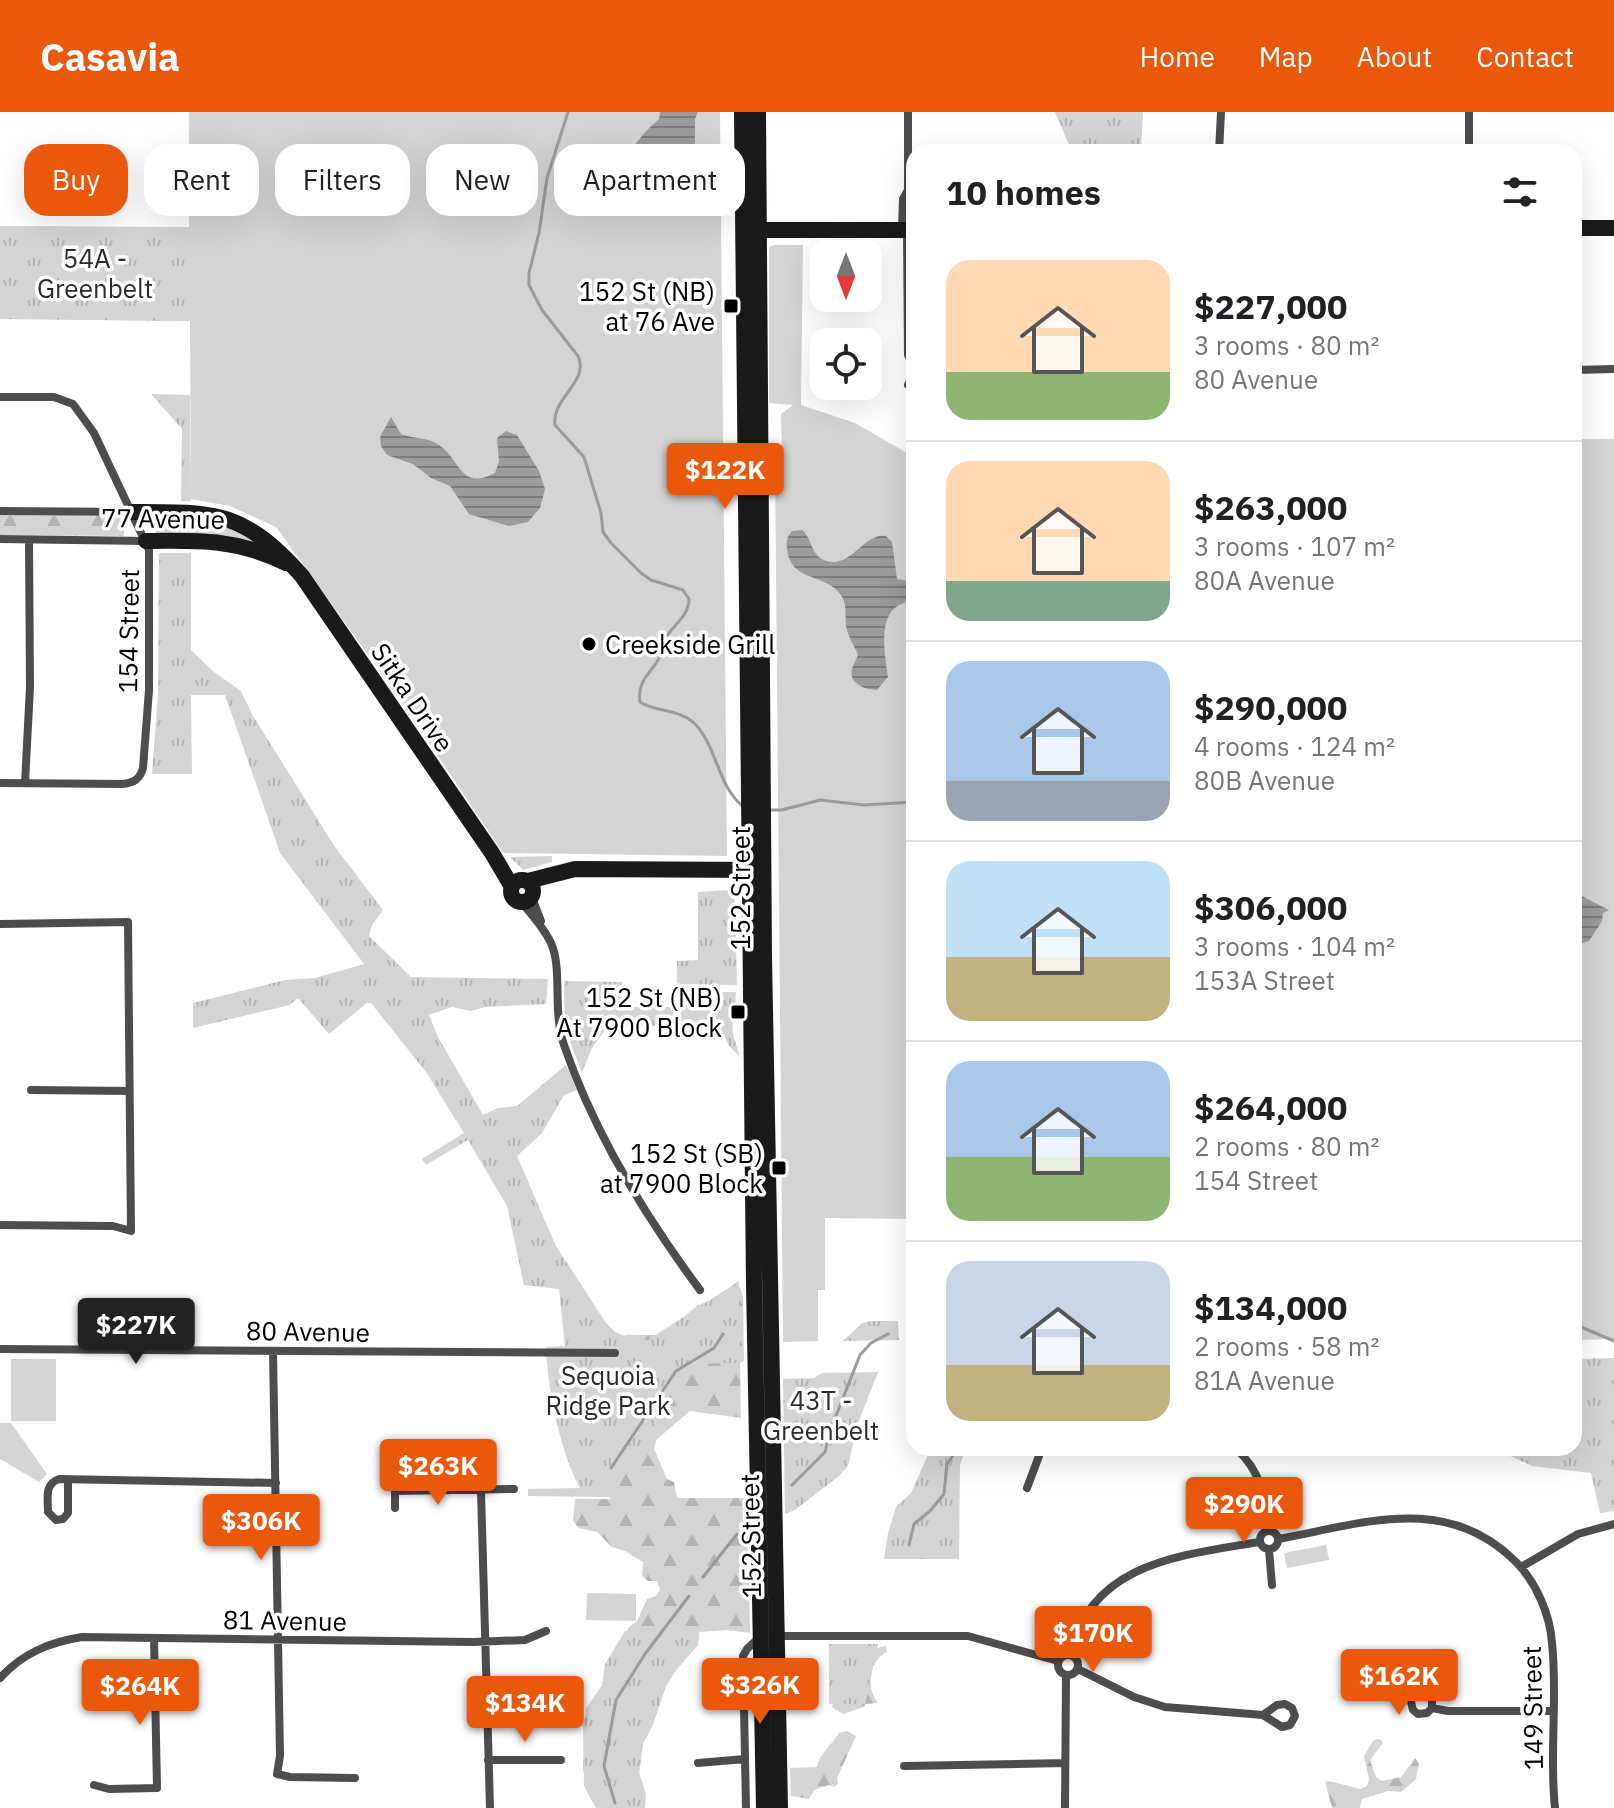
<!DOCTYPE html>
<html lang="en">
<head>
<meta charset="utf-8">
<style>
	body { margin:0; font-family:"IBM Plex Sans",sans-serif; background:#f6f6f6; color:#202124; height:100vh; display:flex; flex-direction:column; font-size:30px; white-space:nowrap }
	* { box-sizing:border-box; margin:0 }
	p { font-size:26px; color:#757577 }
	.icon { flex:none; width:44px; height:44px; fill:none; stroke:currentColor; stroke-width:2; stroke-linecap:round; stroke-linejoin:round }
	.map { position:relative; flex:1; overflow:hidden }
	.drawer { position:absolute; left:906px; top:32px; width:676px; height:1312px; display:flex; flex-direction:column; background:#fff; border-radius:24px; box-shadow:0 8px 32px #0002 }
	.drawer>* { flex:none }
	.hud { position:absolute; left:24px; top:32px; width:760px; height:72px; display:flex; gap:16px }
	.needle { width:52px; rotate:180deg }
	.fabs { position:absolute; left:810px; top:128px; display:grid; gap:16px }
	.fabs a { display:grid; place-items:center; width:72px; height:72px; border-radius:16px; background:#fff; box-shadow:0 8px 32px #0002; font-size:40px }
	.price { position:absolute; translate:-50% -68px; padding:0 18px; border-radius:8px; background:#ea580c; color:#fff; font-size:26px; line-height:52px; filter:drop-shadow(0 2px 4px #0008) }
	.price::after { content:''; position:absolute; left:50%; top:48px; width:24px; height:18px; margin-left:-12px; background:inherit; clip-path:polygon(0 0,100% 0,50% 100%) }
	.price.active { background:#222; color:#fff }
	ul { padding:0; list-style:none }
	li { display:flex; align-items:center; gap:24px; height:200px; padding:0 40px }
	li+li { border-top:2px solid #e0e0e0 }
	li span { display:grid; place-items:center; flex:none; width:224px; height:160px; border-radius:24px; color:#555 }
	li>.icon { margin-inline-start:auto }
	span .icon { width:96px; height:96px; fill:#fffc; stroke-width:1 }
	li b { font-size:34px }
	h2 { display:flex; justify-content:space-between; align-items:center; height:96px; padding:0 40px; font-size:34px }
	.tag { padding:0 28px; border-radius:24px; background:#fff; box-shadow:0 8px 32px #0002; font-size:28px; line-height:72px }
	.tag.active { background:#ea580c; color:#fff }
	header { display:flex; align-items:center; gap:48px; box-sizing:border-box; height:112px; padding:0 40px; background:#ea580c; color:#fff }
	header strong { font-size:38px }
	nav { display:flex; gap:44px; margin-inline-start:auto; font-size:28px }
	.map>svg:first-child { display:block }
</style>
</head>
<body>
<header>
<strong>Casavia</strong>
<nav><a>Home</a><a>Map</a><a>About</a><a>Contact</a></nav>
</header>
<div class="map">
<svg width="1614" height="1696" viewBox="0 0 1614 1696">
	<defs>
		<pattern id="forest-firs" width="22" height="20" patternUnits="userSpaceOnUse" patternTransform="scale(2)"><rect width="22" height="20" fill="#d4d4d4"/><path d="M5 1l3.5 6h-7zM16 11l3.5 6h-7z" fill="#b4b4b4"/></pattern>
		<pattern id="park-tufts" width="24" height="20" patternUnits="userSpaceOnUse" patternTransform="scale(2)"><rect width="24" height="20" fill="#d4d4d4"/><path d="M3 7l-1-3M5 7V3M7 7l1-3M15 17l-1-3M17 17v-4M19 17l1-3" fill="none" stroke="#b4b4b4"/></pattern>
		<pattern id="water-rules" width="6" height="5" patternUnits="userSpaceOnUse" patternTransform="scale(2)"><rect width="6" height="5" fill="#9b9b9b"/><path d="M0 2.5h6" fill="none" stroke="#7c7c7c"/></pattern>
	</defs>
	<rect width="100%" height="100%" fill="#fff"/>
	<path fill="#d4d4d4" d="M189 0H720L727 744 503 741 397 583 276 415 230 394 191 387 190 209 21 207 0 114 189 115Z
		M774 133H803L801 293 855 311 914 345V1107L825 1106V1178H818V1229L783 1230 775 351 782 345 781 302 793 293 769 291V135Z
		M1574 327H1614V1227L1574 1228Z
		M11 1247H56V1309H11Z
		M0 1311H11L47 1362 39 1370 0 1347Z
		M1326 1433 1329 1448 1287 1456 1284 1441Z
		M587 1481 636 1482V1509L586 1508Z"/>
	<path fill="url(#forest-firs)" d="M0 403 125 404 124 424 0 423Z
		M740 1175 743 1185 744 1249 740 1251 741 1306 690 1299 656 1328 654 1337 667 1367 674 1370 677 1386H747L750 1521 727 1518 699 1520 698 1533 676 1558 666 1574 652 1615 643 1631 639 1663 645 1696H596L583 1658 586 1596 602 1574 606 1556 621 1535 629 1515 637 1509 647 1487 656 1484 660 1478 657 1469H648L642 1464 643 1450 625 1439 612 1435 597 1420 579 1416 573 1409 575 1387H609L612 1381 625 1223H661L697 1194Z
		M886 1534 887 1540C868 1549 866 1576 878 1591L865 1592 864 1595 843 1602 832 1595 836 1582 877 1536Z
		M847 1619 856 1624 837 1666 838 1672 834 1675 829 1673 814 1678 809 1687 791 1684 790 1656 817 1655C819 1642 832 1633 839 1621Z
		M1377 1627 1381 1628 1383 1631 1370 1648 1376 1665 1382 1669 1401 1665 1415 1646 1419 1652 1416 1667 1401 1680 1388 1679 1362 1687 1360 1696H1332L1325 1670 1329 1669 1360 1677 1367 1674 1369 1667 1364 1644 1373 1629Z"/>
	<path fill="url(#park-tufts)" d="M1055 0H1143L1141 40H1072Z
		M0 114 189 116 190 209 0 207Z
		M151 282 190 283 191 389H181L182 317Z
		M149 403 196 404 268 432 158 425Z
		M159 441H191V538L214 560 241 579 253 604 335 735 383 798 372 813 369 824 411 865 548 867 546 892 485 895 471 899 452 895 429 903 438 925 483 1003 498 996 517 994 566 953 577 978 564 983 542 1021 517 1044 556 1134 606 1211 615 1220 635 1228H648L739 1169 740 1251 688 1252 610 1385 528 1384V1377L580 1376C561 1343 547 1274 546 1235L565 1234 559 1177 524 1173 507 1094 468 1028 426 1053 422 1047 464 1021 426 960 371 891H367L329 922 298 886 290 893 193 916V891L285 868 315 866 364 852 280 741 225 583H191L192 662H152L158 582Z
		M552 744V750L523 758 510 745Z
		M729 778 735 784 737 873 677 872V849L698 848V780Z
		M564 869 622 870 623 895H677V880H736L735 894 732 896 733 922 740 945 729 934 715 904 680 917 671 911C654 916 647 913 632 914 623 914 615 917 606 917L592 936 582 961 565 916Z
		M872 1209H898L899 1228 843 1229 862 1211Z
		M1614 1246V1399L1600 1401 1591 1361 1532 1354 1493 1336H1574V1247Z
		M878 1260 857 1314 848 1354 840 1363 795 1398 785 1402 783 1267 814 1266 822 1261Z
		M931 1336H966L960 1353 959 1447H884L888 1421 896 1395 911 1381Z
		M625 1519 699 1520 698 1533 676 1558 666 1574 652 1615 643 1631 639 1660 646 1682 645 1696H596L584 1674 583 1613 587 1596 602 1574 605 1552Z
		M829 1532H878L865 1592H829Z"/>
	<path fill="url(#water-rules)" d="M660 0H698L695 7V36L688 42 667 41 649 56 638 58 630 51C628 35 648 17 659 7Z
		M360 43H367L370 46 366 58 373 73 371 77 363 74 356 59 343 58 339 53 342 49 354 48Z
		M391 305 401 322C413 327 428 325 439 333 461 348 460 379 495 361L499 349 497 326 506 319 517 323 539 359 545 377 540 396 528 410 509 414 469 402 450 374 431 366 413 352 387 343 381 334 380 325Z
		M802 418C812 426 811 443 824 448 851 459 862 421 886 424L892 430 897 467 914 470V489C875 491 884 538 888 565L877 578C866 578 848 572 852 557 853 552 856 548 858 543 854 533 848 525 846 514 845 503 847 492 841 483 825 460 790 471 787 436 786 429 787 425 792 419Z
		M1574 780 1609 798 1603 801 1602 809 1589 829 1582 831 1578 857 1581 875 1579 882 1574 874Z"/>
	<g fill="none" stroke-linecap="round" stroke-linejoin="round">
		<path stroke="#9b9b9b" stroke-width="3" d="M568 0 547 66 539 121 529 161V173L542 198 578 244C590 270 551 286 555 313L584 345 601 401 603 420 611 431 641 461 651 468 683 478 689 487C689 506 670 514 663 531 660 537 661 544 657 550 648 563 637 571 640 590 655 600 678 597 693 610 717 632 717 675 744 695
			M767 698H782L820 688 864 693 914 690
			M1574 1212 1614 1229
			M912 1216H914
			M611 1356 676 1259 714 1236 723 1222
			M792 1373 825 1340 830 1319 860 1243 871 1231 888 1222
			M909 1433 914 1412 930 1399 944 1382 947 1352 958 1336
			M703 1465 737 1422
			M615 1691 604 1654 616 1588 645 1542 689 1484"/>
		<path stroke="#4d4d4d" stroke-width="8" d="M1469 0V40
			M1219 40 1221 0
			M908 78 914 89
			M902 118 903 87 908 78V0
			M907 118 908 243 914 255
			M1574 258 1614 257
			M908 273 914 260
			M0 285H54L73 292 94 321 149 438V578L143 656C140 667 134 671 122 672L0 671
			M0 399 132 400
			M0 427 146 429
			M25 671 30 575 29 428
			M532 786 541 809
			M522 791C532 803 544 816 551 831 563 858 552 899 564 933 594 1021 645 1104 700 1178
			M0 812 128 810 131 1119 113 1114 0 1113
			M31 978 129 979
			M0 1237 615 1241
			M273 1239 280 1644 277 1662 290 1665 355 1666
			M1235 1336C1261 1358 1266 1386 1268 1419
			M68 1368V1401L63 1407 56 1408 48 1400C48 1387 44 1372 59 1367L276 1371
			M1027 1376 1042 1336
			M395 1379 514 1377
			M481 1379 490 1696
			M395 1396V1375
			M1260 1428a9 9 0 1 1 18 0a9 9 0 1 1-18 0Z
			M1278 1427C1362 1412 1445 1380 1515 1449 1536 1470 1550 1502 1552 1531 1558 1586 1549 1641 1555 1696
			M1269 1438 1272 1473
			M1521 1455 1578 1422 1614 1412
			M774 1524H968L1058 1549
			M1058 1553a10 10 0 1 1 20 0a10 10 0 1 1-20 0Z
			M1070 1543C1090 1450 1183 1443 1259 1430
			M1078 1557 1134 1585 1165 1595 1263 1603 1277 1593 1285 1592 1292 1596 1295 1604 1290 1613 1282 1615 1263 1603
			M0 1566C23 1541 50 1530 82 1525L473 1530 525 1528 546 1519
			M1432 1596V1553L1426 1546H1417C1406 1556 1409 1584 1413 1598L1418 1602 1427 1601 1432 1596 1448 1599H1553
			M488 1648H561
			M698 1651 745 1647
			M904 1654 1065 1651
			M94 1673 109 1677 157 1676 154 1526
			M746 1696 743 1544 747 1537 760 1525
			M1065 1696 1066 1563"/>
		<path stroke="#1a1a1a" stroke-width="16" d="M742 0 754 1172 764 1696
			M758 0 764 845 780 1696
			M1574 116H1614
			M748 118H914
			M132 400C216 400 243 398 302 464L492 741 512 775
			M146 429C199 428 237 427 286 451
			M511 779a11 11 0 1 1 22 0a11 11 0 1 1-22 0Z
			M528 769 575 757 757 758"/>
	</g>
	<g fill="#000" stroke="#fff" stroke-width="3">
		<rect x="723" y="186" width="16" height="16" rx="4"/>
		<circle cx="589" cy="532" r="8"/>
		<rect x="730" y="892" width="16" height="16" rx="4"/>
		<rect x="771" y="1048" width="16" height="16" rx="4"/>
	</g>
	<g text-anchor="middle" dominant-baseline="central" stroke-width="7" stroke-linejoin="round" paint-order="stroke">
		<g font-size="26" fill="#2b2b2b" stroke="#fff">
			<text x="95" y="146">54A -<tspan x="95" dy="30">Greenbelt</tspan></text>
			<text x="608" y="1263">Sequoia<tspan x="608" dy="30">Ridge Park</tspan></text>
			<text x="821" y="1288">43T -<tspan x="821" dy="30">Greenbelt</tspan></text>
		</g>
		<g font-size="26" fill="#000" stroke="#fff" text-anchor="end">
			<text x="715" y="179">152 St (NB)<tspan x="715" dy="30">at 76 Ave</tspan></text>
			<text x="605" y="532" text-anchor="start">Creekside Grill</text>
			<text x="722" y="885">152 St (NB)<tspan x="722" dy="30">At 7900 Block</tspan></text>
			<text x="763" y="1041">152 St (SB)<tspan x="763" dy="30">at 7900 Block</tspan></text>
		</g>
		<g font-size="26" fill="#000" stroke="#fff">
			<text transform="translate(163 406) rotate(1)">77 Avenue</text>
			<text transform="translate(128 519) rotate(-89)">154 Street</text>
			<text transform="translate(413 585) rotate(56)">Sitka Drive</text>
			<text transform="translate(740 776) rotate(-90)">152 Street</text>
			<text transform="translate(308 1219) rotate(1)">80 Avenue</text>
			<text transform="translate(750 1424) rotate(-91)">152 Street</text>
			<text transform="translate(285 1508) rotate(1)">81 Avenue</text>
			<text transform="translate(1532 1596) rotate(-91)">149 Street</text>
		</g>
	</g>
</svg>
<div class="fabs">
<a><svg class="needle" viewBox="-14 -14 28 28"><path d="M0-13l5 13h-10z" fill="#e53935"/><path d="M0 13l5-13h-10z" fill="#757577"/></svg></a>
<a><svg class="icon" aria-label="locate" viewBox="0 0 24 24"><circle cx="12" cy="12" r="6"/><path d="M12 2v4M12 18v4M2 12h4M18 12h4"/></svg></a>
</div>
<b class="price" style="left:725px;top:399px">$122K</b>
<b class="price active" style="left:136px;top:1254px">$227K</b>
<b class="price" style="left:438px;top:1395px">$263K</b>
<b class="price" style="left:1244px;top:1433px">$290K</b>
<b class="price" style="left:261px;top:1450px">$306K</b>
<b class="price" style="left:1093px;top:1562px">$170K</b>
<b class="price" style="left:1399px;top:1605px">$162K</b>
<b class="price" style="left:760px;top:1614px">$326K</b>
<b class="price" style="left:140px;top:1615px">$264K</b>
<b class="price" style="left:525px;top:1632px">$134K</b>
<div class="hud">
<a class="tag active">Buy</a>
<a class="tag">Rent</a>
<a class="tag">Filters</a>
<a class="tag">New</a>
<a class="tag">Apartment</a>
</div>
<section class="drawer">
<h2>10 homes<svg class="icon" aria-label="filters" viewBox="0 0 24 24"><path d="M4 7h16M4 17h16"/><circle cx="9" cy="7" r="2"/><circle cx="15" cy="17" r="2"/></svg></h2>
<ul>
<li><span style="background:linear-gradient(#ffd9b3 70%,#8fb573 0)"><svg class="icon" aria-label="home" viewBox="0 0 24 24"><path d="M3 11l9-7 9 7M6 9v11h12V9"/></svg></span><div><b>$227,000</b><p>3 rooms · 80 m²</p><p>80 Avenue</p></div></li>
<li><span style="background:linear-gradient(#ffd9b3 75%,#7fa58c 0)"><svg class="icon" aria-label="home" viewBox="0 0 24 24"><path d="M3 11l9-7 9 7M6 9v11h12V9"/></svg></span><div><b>$263,000</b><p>3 rooms · 107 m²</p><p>80A Avenue</p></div></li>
<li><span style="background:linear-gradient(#a9c7e8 75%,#9aa5b1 0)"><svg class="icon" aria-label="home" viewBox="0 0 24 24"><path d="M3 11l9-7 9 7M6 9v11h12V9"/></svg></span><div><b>$290,000</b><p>4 rooms · 124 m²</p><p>80B Avenue</p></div></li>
<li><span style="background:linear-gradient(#bfe0f5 60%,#c2b280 0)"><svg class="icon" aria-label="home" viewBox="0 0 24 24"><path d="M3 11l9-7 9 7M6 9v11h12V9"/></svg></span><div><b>$306,000</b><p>3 rooms · 104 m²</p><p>153A Street</p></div></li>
<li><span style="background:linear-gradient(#a9c7e8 60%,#8fb573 0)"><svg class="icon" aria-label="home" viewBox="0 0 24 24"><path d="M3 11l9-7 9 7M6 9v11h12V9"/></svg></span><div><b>$264,000</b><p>2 rooms · 80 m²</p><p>154 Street</p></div></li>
<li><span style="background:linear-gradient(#c9d6e8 65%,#c2b280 0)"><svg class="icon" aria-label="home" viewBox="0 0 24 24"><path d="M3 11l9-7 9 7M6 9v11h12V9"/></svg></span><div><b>$134,000</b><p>2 rooms · 58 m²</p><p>81A Avenue</p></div></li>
</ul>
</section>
</div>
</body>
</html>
